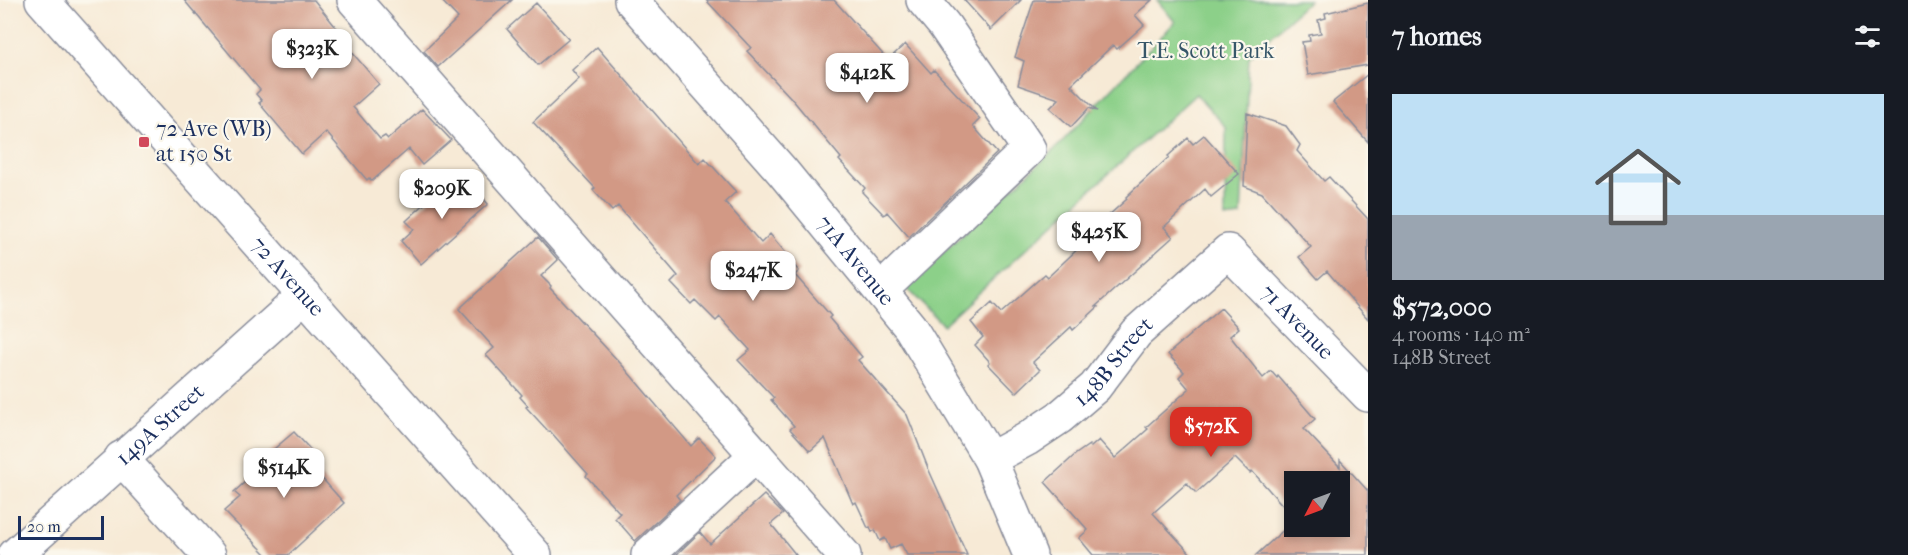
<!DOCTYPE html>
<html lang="en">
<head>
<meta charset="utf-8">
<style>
	body { margin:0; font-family:"IM FELL French Canon",serif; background:#20242c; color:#f1f3f6; height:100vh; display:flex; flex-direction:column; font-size:22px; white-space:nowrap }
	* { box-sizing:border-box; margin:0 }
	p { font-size:20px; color:#9ea1a6 }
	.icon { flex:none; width:33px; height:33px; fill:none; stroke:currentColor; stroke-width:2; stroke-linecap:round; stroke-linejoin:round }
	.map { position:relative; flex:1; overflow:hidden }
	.drawer { display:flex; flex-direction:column; background:#171b24; width:540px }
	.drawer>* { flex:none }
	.needle { width:39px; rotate:228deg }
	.controls { position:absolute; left:1284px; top:471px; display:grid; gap:12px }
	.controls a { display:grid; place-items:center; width:66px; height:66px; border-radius:0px; background:#171b24; box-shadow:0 3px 9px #0003; font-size:30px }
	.scale { position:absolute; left:18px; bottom:15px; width:86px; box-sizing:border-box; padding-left:6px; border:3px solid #1b2f5e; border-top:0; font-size:16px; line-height:21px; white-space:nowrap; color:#1b2f5e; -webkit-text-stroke:4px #fbf7ec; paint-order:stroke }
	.price { position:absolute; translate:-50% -51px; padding:0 14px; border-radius:12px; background:#fff; color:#222; font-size:20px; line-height:39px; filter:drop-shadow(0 2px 3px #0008) }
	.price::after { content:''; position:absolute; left:50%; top:36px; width:18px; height:14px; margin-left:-9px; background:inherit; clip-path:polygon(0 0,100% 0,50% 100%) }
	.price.active { background:#d93025; color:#fff }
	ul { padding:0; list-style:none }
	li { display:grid; align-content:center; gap:12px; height:318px; padding:0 24px }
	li+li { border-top:2px solid #363941 }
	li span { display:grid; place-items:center; height:186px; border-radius:0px; color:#555 }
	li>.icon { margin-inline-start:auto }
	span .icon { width:108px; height:108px; fill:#fffc; stroke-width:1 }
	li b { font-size:26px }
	h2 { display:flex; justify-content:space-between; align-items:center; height:72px; padding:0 24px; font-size:26px }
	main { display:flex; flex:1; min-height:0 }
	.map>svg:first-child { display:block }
</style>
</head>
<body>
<main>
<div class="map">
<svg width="1368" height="555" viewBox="0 0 1368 555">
	<rect width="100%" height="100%" fill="#fbf7ec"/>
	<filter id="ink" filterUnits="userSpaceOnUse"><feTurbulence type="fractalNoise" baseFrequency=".0167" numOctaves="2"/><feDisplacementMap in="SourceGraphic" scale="12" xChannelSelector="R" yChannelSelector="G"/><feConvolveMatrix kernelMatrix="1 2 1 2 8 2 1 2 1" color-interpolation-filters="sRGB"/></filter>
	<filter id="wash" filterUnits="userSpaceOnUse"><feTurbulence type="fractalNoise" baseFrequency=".008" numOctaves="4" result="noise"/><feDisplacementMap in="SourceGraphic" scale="24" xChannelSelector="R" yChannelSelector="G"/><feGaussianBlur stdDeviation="1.35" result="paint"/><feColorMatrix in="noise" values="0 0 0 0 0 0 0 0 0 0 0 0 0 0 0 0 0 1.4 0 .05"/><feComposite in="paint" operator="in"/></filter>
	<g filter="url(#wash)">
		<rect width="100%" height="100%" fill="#f7ead6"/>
		<path fill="#8cd089" stroke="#548074" stroke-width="1.5" d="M1157 0H1309L1249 57 1241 216 1225 218 1226 127 1196 94 943 325 905 287 1055 149 1175 22Z"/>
		<g id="blocks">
			<path fill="#d29985" d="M184 0H314L352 47 350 50 379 84 353 107 380 139 385 136 388 139 422 109 451 140 422 165 409 149 372 181 369 178 367 180 326 132 302 154 259 103 262 101 256 94 260 90Z
				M441 0H512L438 67 424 51 458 18Z
				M706 0H834L888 60 905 44 931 73 934 70 980 119 973 126 997 153 909 237 887 212 884 215 862 192 865 188 839 160 841 158 792 99 747 51 751 48Z
				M964 0H1021L991 30Z
				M1034 0H1152L1135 15 1144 25 1117 49 1113 45 1071 85 1097 111 1089 108 1071 127 1050 108 1059 99 1018 85 1024 61 1015 57Z
				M536 3 569 39 538 65 507 29Z
				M1368 3V65L1308 75 1302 42 1310 41 1309 35 1321 33 1318 20 1326 18 1325 13Z
				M597 47 699 164 705 158 726 181 736 192 725 202 761 243 770 234 790 258 788 259 799 271 795 275 831 316 829 318 862 357 858 360 907 415 928 468 967 555H907L901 544 890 549 885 538 880 541 875 530 872 532 870 527 868 528 856 502 853 504 825 438 810 451 790 429 794 426 771 400 774 398 738 360 750 350 720 317 716 321 695 300 691 304 671 283 678 276 618 206 612 211 593 190 595 188 533 122 579 79 572 70Z
				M1368 74V142L1333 102Z
				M1247 113 1286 126 1300 145 1297 151 1324 181 1329 177 1368 219V319L1327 271 1318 279 1299 257 1311 247 1262 193 1244 186Z
				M1204 135 1239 174 1211 197 1205 189 1164 227 1173 237 1096 306 1098 307 1073 330 1071 327 1033 362 1040 370 1016 393 988 364 990 362 975 345 983 337 971 322 992 303 1001 313 1045 274 1048 277 1083 244 1080 241 1127 199 1126 197 1169 157 1168 156 1188 138 1193 144Z
				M469 181 488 204 421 264 401 241 414 229 406 221 442 188 451 198Z
				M538 237 558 260 541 276 551 286 550 288 622 365 691 446 699 438 716 456 676 495 680 500 635 541 615 518 620 513 586 476 588 474 550 431 549 432 526 407 528 406 520 397 522 395 486 355 494 348 459 309Z
				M1221 308 1239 328 1230 336 1263 378 1271 371 1277 378 1278 376 1315 419 1304 429 1340 467V460L1368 491V555H1256L1288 526H1340V482H1294V518L1252 471 1250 473 1235 458 1196 493 1187 483 1153 513 1192 555H1093L1079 538 1088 530 1045 482 1076 454 1089 445 1091 447 1099 440 1115 458 1148 429 1146 427 1189 389 1179 377 1184 372 1168 354Z
				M294 432 320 460 312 467 344 503 288 555H267L224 511 240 497 234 492 265 464 261 460Z
				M764 495 783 514 771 524 796 555H676L700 532 710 544Z"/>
		</g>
	</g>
	<g filter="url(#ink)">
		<use href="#blocks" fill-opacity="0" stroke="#898c9a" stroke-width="1.5"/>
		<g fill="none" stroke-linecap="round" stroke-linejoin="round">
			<defs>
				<g id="minor">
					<path d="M354 0 844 555"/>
					<path id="s1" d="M631 0 782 171 910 327 990 459 1030 555"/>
					<path d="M881 290 1029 149 944 25 923 0"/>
					<path d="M121 458 209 555"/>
					<path id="s2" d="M990 459 1027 439 1060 417 1095 387 1136 333 1228 251 1368 395"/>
					<path id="s3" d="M15 555 305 295"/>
					<path d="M648 555 756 455"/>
				</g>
				<g id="major">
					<path id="s4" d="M42 0 535 555"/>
				</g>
			</defs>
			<use href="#minor" stroke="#898c9a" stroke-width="36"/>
			<use href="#major" stroke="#898c9a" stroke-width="36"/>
			<use href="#minor" stroke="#fff" stroke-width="33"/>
			<use href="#major" stroke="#fff" stroke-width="33"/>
		</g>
	</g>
	<rect fill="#d1495b" stroke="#fbf7ec" stroke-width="2" x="138" y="136" width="12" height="12" rx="3"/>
	<g text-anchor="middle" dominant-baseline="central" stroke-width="4.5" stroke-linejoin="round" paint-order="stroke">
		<g font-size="22" fill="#375769" stroke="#fbf7ec">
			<text x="1206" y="51">T.E. Scott Park</text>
		</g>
		<g font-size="22" fill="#1b2f5e" stroke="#fbf7ec" text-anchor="start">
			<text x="156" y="129">72 Ave (WB)<tspan x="156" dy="25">at 150 St</tspan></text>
		</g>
		<g font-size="22" fill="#1b2f5e" stroke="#fbf7ec">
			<text stroke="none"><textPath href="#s1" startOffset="344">71A Avenue</textPath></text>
			<text stroke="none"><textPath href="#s4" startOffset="370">72 Avenue</textPath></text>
			<text stroke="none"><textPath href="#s2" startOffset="418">71 Avenue</textPath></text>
			<text stroke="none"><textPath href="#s2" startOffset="159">148B Street</textPath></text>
			<text stroke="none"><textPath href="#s3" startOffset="195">149A Street</textPath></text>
		</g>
	</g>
</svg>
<div class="controls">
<a><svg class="needle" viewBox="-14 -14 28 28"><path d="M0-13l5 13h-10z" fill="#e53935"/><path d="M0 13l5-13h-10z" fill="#9ea1a6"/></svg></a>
</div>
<div class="scale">20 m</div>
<b class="price" style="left:312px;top:80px">$323K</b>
<b class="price" style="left:867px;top:104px">$412K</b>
<b class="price" style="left:442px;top:220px">$209K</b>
<b class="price" style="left:1099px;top:263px">$425K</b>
<b class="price" style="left:753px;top:302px">$247K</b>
<b class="price active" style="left:1211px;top:458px">$572K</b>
<b class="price" style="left:284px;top:499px">$514K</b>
</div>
<section class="drawer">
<h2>7 homes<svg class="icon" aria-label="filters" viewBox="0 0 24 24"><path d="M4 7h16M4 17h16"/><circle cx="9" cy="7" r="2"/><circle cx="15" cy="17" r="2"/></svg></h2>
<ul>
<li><span style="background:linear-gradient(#bfe0f5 65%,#9aa5b1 0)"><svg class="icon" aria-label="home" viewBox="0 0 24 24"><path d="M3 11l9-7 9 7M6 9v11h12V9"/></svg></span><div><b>$572,000</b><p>4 rooms · 140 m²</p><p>148B Street</p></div></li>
</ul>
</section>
</main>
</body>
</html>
